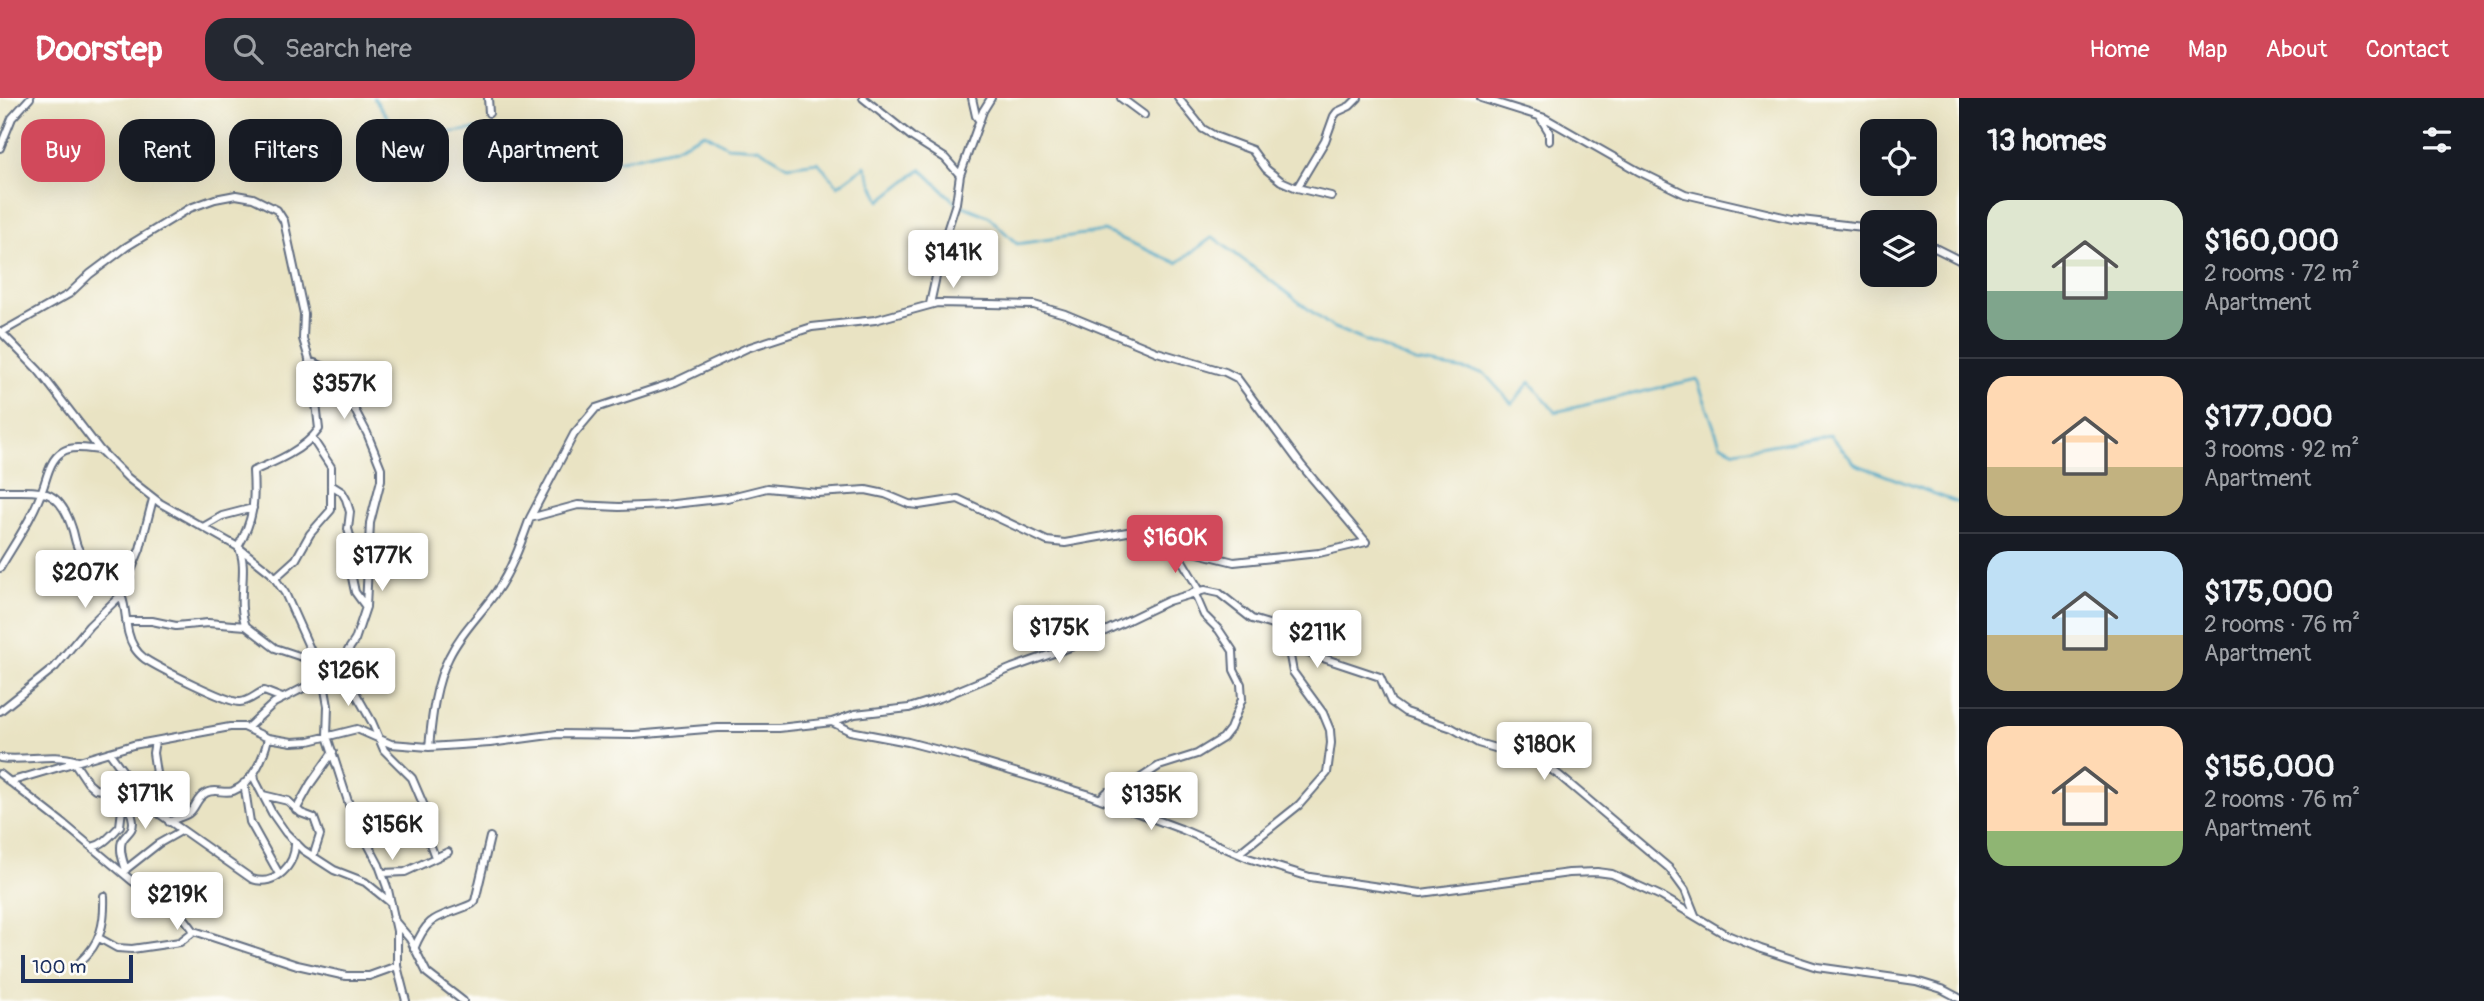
<!DOCTYPE html>
<html lang="en">
<head>
<meta charset="utf-8">
<style>
	body { margin:0; font-family:Pangolin,sans-serif; background:#242831; color:#f1f3f6; height:100vh; display:flex; flex-direction:column; font-size:26px; white-space:nowrap }
	* { box-sizing:border-box; margin:0 }
	p { font-size:23px; color:#9ea1a6 }
	.icon { flex:none; width:38px; height:38px; fill:none; stroke:currentColor; stroke-width:2; stroke-linecap:round; stroke-linejoin:round }
	.map { position:relative; flex:1; overflow:hidden }
	.side { display:flex; flex-direction:column; background:#171b24; width:525px }
	.side>* { flex:none }
	.banner { position:absolute; left:21px; top:21px; width:665px; height:63px; display:flex; gap:14px }
	.buttons { position:absolute; left:1860px; top:21px; display:grid; gap:14px }
	.buttons a { display:grid; place-items:center; width:77px; height:77px; border-radius:14px; background:#171b24; box-shadow:0 7px 28px #0002; font-size:35px }
	.scale { position:absolute; left:21px; bottom:18px; width:112px; box-sizing:border-box; padding-left:7px; border:4px solid #1b2f5e; border-top:0; font-size:19px; line-height:24px; white-space:nowrap; color:#1b2f5e; -webkit-text-stroke:5px #fdfcf7; paint-order:stroke }
	.price { position:absolute; translate:-50% -60px; padding:0 16px; border-radius:7px; background:#fff; color:#222; font-size:23px; line-height:46px; filter:drop-shadow(0 2px 4px #0008) }
	.price::after { content:''; position:absolute; left:50%; top:42px; width:21px; height:16px; margin-left:-10px; background:inherit; clip-path:polygon(0 0,100% 0,50% 100%) }
	.price.selected { background:#d1495b; color:#fff }
	ul { padding:0; list-style:none }
	li { display:flex; align-items:center; gap:21px; height:175px; padding:0 28px }
	li+li { border-top:2px solid #363941 }
	li span { display:grid; place-items:center; flex:none; width:196px; height:140px; border-radius:21px; color:#555 }
	li>.icon { margin-inline-start:auto }
	span .icon { width:84px; height:84px; fill:#fffc; stroke-width:1 }
	li b { font-size:30px }
	h2 { display:flex; justify-content:space-between; align-items:center; height:84px; padding:0 28px; font-size:30px }
	.chip { padding:0 24px; border-radius:21px; background:#171b24; box-shadow:0 7px 28px #0002; font-size:24px; line-height:63px }
	.chip.selected { background:#d1495b; color:#fff }
	header { display:flex; align-items:center; gap:42px; box-sizing:border-box; height:98px; padding:0 35px; background:#d1495b; color:#fff }
	header strong { font-size:33px }
	nav { display:flex; gap:38px; margin-inline-start:auto; font-size:24px }
	.search { width:490px; height:63px; background:#242831; display:flex; align-items:center; gap:18px; box-sizing:border-box; padding:0 24px; border-radius:21px; color:#9ea1a6; font-size:26px }
	main { display:flex; flex:1; min-height:0 }
	.map>svg:first-child { display:block }
</style>
</head>
<body>
<header>
<strong>Doorstep</strong>
<div class="search"><svg class="icon" aria-label="search" viewBox="0 0 24 24"><circle cx="10" cy="10" r="6"/><path d="M15 15l6 6"/></svg>Search here</div>
<nav><a>Home</a><a>Map</a><a>About</a><a>Contact</a></nav>
</header>
<main>
<div class="map">
<svg width="1959" height="903" viewBox="0 0 1959 903">
	<rect width="100%" height="100%" fill="#fdfcf7"/>
	<filter id="ink" filterUnits="userSpaceOnUse"><feTurbulence type="fractalNoise" baseFrequency=".0143" numOctaves="2"/><feDisplacementMap in="SourceGraphic" scale="14" xChannelSelector="R" yChannelSelector="G"/><feConvolveMatrix kernelMatrix="1 2 1 2 8 2 1 2 1" color-interpolation-filters="sRGB"/></filter>
	<filter id="wash" filterUnits="userSpaceOnUse"><feTurbulence type="fractalNoise" baseFrequency=".00686" numOctaves="4" result="noise"/><feDisplacementMap in="SourceGraphic" scale="28" xChannelSelector="R" yChannelSelector="G"/><feGaussianBlur stdDeviation="1.57" result="paint"/><feColorMatrix in="noise" values="0 0 0 0 0 0 0 0 0 0 0 0 0 0 0 0 0 1.4 0 .05"/><feComposite in="paint" operator="in"/></filter>
	<g filter="url(#wash)">
		<rect width="100%" height="100%" fill="#e9e3c3"/>
		<g fill="none" stroke-linecap="round" stroke-linejoin="round">
			<path stroke="#47a6c6" stroke-width="2.5" d="M374 0 390 23 445 35 478 31 539 58 595 52 617 63 674 50 705 35 727 48 758 50 788 68 818 64 838 88 865 68 880 103 921 71 956 105 988 118 1017 146 1104 133 1177 165 1213 139 1332 229 1416 264 1484 275 1512 306 1530 284 1555 314 1697 281 1720 346 1735 353 1830 337 1855 366 1959 405"/>
		</g>
	</g>
	<g filter="url(#ink)">
		<g fill="none" stroke-linecap="round" stroke-linejoin="round">
			<defs>
				<path id="street" d="M488 0 489 15
					M863 0 912 39 945 60 960 77 956 105 944 142 930 206
					M972 0 976 18 979 22
					M1121 0 1144 17
					M1178 0 1203 31 1217 39 1252 52 1266 71 1281 83 1297 90 1331 98
					M1481 0 1545 20 1638 73 1685 96 1792 121 1872 130
					M1540 19 1549 34V43
					M0 50 12 20 30 0
					M960 77 983 13 991 0
					M1297 90 1325 43 1334 18 1337 14 1350 8 1358 0
					M1925 145 1959 162
					M0 233 39 273 100 352 128 380 160 405 238 449 271 475 285 495 323 580 328 608 327 638 352 716 379 767 388 792 397 833V868L406 903
					M2 234 69 196 90 176 126 149 190 110 215 101 236 97 253 100 277 112 284 123 304 216 303 241 312 271 319 331C304 352 275 364 253 373 255 404 254 421 238 449 250 469 235 503 246 528
					M331 387 342 394 346 401 350 414 348 431 353 448 350 470 355 494 366 509
					M0 393C38 394 58 386 72 430 75 438 75 449 81 455 93 467 115 473 130 479
					M203 429 222 418 253 410
					M1174 449 1200 493
					M0 470C16 443 34 418 44 387 48 375 51 361 62 354 72 347 89 351 100 352
					M275 480 296 461 310 436 331 412V369L312 340
					M121 497C128 514 124 533 134 549 137 554 141 558 145 561 159 570 228 605 240 604 249 604 256 596 264 593L282 600
					M126 523H152L176 528 208 525 246 528 275 550 317 564
					M337 569 351 587 372 624 384 652 412 680 424 708 427 738 435 759
					M0 613 55 569 89 528 121 497 140 451 153 401
					M832 624 855 616 909 610 940 600 1012 570 1076 547 1168 503 1205 492 1219 495 1252 521 1272 527 1305 554 1380 579 1391 604 1405 614 1452 630 1478 645 1529 660 1545 667 1560 678 1669 770 1685 792 1695 817
					M247 630 274 605 323 580 337 569 355 542 366 509 370 425 381 382V370L367 335 337 278 325 269 309 263
					M429 649C432 619 435 586 449 559 461 534 481 516 496 494 512 471 521 445 530 420L578 407 619 409 665 407 727 400 767 390 817 395 866 392 885 396 909 406 919 407 958 401 1047 443 1065 445 1133 433H1158L1174 449 1234 464 1319 455 1366 444 1302 368 1237 280 1225 274 1157 254 1065 216 1034 207 937 205 875 222 812 229 747 250 675 284 596 310 574 336 530 420
					M109 654 141 698 161 717 252 781C275 789 296 767 295 744
					M0 660C26 664 52 654 78 663
					M74 664 88 685 95 691 141 698
					M254 674 255 682 272 715 286 735 303 752 334 772 365 784 391 805
					M0 676 64 726 131 782 185 821 194 833 297 867 346 878H369L397 868
					M9 684 133 647 230 629H244L268 640 292 644 309 643 357 631 391 646 429 649 490 645 557 636 634 637 718 630H779L832 624 850 633 908 644 965 659 1087 696 1181 731 1248 760 1310 779 1421 795 1569 775 1597 774 1612 776 1661 798 1725 836 1761 851 1817 869 1916 883 1942 891 1959 900
					M244 685 250 724 279 776
					M137 693 156 675 153 655 155 643
					M263 697 288 703 301 715 314 720 320 737 313 759
					M1100 701 1107 694 1124 691 1159 668 1197 656 1223 640 1230 631 1242 601 1241 586 1234 572 1233 553 1219 532 1204 517 1194 494
					M296 712 311 685 333 654
					M169 724C176 720 183 719 189 715 196 710 196 700 206 695 215 690 224 696 233 693 253 685 264 659 268 640
					M92 749C104 747 112 736 120 728L124 695
					M1239 755 1299 707 1327 675 1331 645 1330 632 1323 615 1293 574 1290 558 1298 549
					M125 772 158 746 181 733
					M126 772C123 763 119 752 122 743 126 735 133 734 133 724 132 714 127 706 127 696
					M383 775 405 774 448 754
					M393 821 410 841 427 875 463 903
					M99 840 117 850 132 851 180 844 193 834
					M414 851C429 814 439 821 472 806L475 803 490 739
					M80 864C101 845 105 825 104 798"/>
			</defs>
			<use href="#street" stroke="#636e81" stroke-width="10"/>
			<use href="#street" stroke="#fff" stroke-width="6"/>
		</g>
	</g>
</svg>
<div class="buttons">
<a><svg class="icon" aria-label="locate" viewBox="0 0 24 24"><circle cx="12" cy="12" r="6"/><path d="M12 2v4M12 18v4M2 12h4M18 12h4"/></svg></a>
<a><svg class="icon" aria-label="layers" viewBox="0 0 24 24"><path d="M12 4l9 5-9 5-9-5zM3 14l9 5 9-5"/></svg></a>
</div>
<div class="scale">100 m</div>
<b class="price" style="left:953px;top:192px">$141K</b>
<b class="price" style="left:344px;top:323px">$357K</b>
<b class="price selected" style="left:1175px;top:477px">$160K</b>
<b class="price" style="left:382px;top:495px">$177K</b>
<b class="price" style="left:85px;top:512px">$207K</b>
<b class="price" style="left:1059px;top:567px">$175K</b>
<b class="price" style="left:1317px;top:572px">$211K</b>
<b class="price" style="left:348px;top:610px">$126K</b>
<b class="price" style="left:1544px;top:684px">$180K</b>
<b class="price" style="left:145px;top:733px">$171K</b>
<b class="price" style="left:1151px;top:734px">$135K</b>
<b class="price" style="left:392px;top:764px">$156K</b>
<b class="price" style="left:177px;top:834px">$219K</b>
<div class="banner">
<a class="chip selected">Buy</a>
<a class="chip">Rent</a>
<a class="chip">Filters</a>
<a class="chip">New</a>
<a class="chip">Apartment</a>
</div>
</div>
<section class="side">
<h2>13 homes<svg class="icon" aria-label="filters" viewBox="0 0 24 24"><path d="M4 7h16M4 17h16"/><circle cx="9" cy="7" r="2"/><circle cx="15" cy="17" r="2"/></svg></h2>
<ul>
<li><span style="background:linear-gradient(#dfe7d0 65%,#7fa58c 0)"><svg class="icon" aria-label="home" viewBox="0 0 24 24"><path d="M3 11l9-7 9 7M6 9v11h12V9"/></svg></span><div><b>$160,000</b><p>2 rooms · 72 m²</p><p>Apartment</p></div></li>
<li><span style="background:linear-gradient(#ffd9b3 65%,#c2b280 0)"><svg class="icon" aria-label="home" viewBox="0 0 24 24"><path d="M3 11l9-7 9 7M6 9v11h12V9"/></svg></span><div><b>$177,000</b><p>3 rooms · 92 m²</p><p>Apartment</p></div></li>
<li><span style="background:linear-gradient(#bfe0f5 60%,#c2b280 0)"><svg class="icon" aria-label="home" viewBox="0 0 24 24"><path d="M3 11l9-7 9 7M6 9v11h12V9"/></svg></span><div><b>$175,000</b><p>2 rooms · 76 m²</p><p>Apartment</p></div></li>
<li><span style="background:linear-gradient(#ffd9b3 75%,#8fb573 0)"><svg class="icon" aria-label="home" viewBox="0 0 24 24"><path d="M3 11l9-7 9 7M6 9v11h12V9"/></svg></span><div><b>$156,000</b><p>2 rooms · 76 m²</p><p>Apartment</p></div></li>
</ul>
</section>
</main>
</body>
</html>
